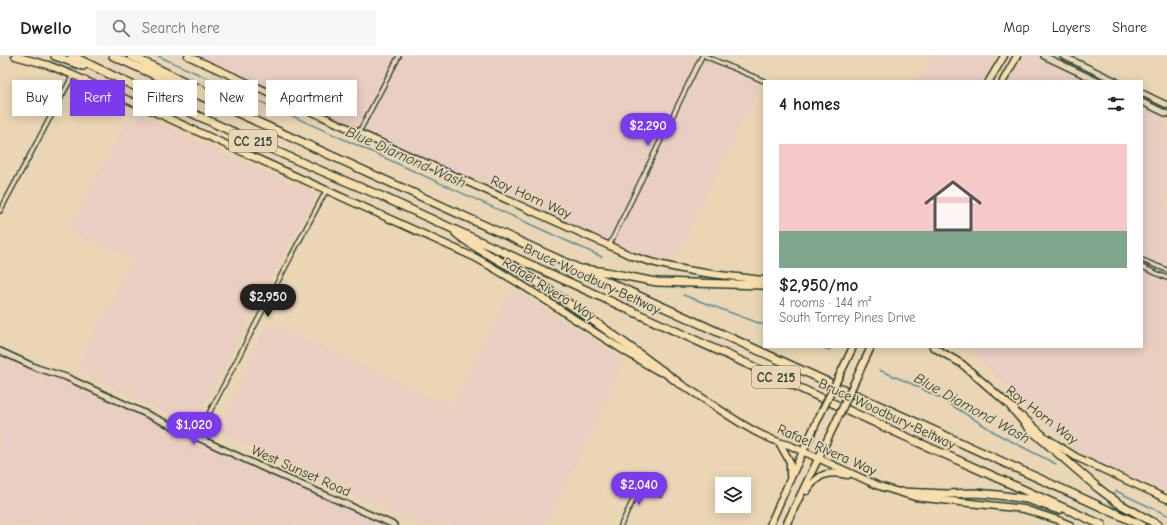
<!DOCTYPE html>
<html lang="en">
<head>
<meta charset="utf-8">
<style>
	body { margin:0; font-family:"Comic Neue",sans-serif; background:#f6f6f6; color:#222; height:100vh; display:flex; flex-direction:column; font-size:15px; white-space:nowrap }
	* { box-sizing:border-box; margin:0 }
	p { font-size:13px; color:#767676 }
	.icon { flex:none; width:22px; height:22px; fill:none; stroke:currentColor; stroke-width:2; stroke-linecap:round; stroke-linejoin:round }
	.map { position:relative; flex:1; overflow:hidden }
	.sheet { position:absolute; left:763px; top:24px; width:380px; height:268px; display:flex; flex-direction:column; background:#fff; border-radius:0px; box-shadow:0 2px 10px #0003 }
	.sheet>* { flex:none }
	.banner { position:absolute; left:12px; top:24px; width:380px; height:36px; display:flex; gap:8px }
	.fabs { position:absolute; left:715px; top:421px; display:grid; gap:8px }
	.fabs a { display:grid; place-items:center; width:36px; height:36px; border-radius:0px; background:#fff; box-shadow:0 2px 10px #0003; font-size:20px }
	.price { position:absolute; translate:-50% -34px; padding:0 9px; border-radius:14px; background:#7c3aed; color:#fff; font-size:13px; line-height:26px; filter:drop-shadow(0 1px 2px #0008) }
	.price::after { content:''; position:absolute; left:50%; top:24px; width:12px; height:9px; margin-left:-6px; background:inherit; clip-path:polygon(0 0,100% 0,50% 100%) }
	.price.active { background:#222; color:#fff }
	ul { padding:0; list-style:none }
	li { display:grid; align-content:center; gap:8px; height:212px; padding:0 16px }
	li+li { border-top:1px solid #e0e0e0 }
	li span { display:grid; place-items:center; height:124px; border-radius:0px; color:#555 }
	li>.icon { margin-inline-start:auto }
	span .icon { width:72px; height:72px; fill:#fffc; stroke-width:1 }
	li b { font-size:17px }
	h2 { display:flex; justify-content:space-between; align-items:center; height:48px; padding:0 16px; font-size:17px }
	.chip { padding:0 14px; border-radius:0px; background:#fff; box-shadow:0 2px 10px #0003; font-size:14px; line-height:36px }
	.chip.active { background:#7c3aed; color:#fff }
	header { display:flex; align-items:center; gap:24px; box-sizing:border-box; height:56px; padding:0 20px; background:#fff; border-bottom:1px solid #e0e0e0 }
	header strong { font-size:19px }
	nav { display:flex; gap:22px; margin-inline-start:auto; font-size:14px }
	.search { width:280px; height:36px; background:#f6f6f6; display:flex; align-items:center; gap:10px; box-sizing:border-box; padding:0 14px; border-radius:0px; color:#767676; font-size:15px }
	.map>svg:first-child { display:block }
</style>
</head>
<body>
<header>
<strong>Dwello</strong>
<div class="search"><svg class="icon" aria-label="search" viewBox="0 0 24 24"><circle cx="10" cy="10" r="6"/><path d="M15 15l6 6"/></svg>Search here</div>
<nav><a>Map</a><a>Layers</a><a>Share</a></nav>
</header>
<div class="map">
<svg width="1167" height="469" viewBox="0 0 1167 469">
	<rect width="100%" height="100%" fill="#ead6b4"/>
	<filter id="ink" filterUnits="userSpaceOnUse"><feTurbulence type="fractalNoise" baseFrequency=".025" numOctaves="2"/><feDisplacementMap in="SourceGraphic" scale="8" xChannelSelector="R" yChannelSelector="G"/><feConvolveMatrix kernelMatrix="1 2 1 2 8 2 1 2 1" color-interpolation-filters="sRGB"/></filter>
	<g filter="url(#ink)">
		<path fill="#e9cec1" d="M199 0H712L765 24 759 33 675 204 670 206 604 185 569 166 549 159Z
			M932 0H997L983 25H918Z
			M1024 0H1036L1090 25H1009Z
			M1142 50 1167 61V436L1071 392 972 296 961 291H1142Z
			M132 56 316 138 192 370 76 313 132 203 67 174Z
			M511 231 625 305 547 469H422L391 457 218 375 268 266 452 350Z
			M0 295 66 321 376 461 373 469H10L0 464Z"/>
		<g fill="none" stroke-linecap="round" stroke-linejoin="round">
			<path stroke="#5d8f9f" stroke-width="1.5" d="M158 0 350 86 602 201
				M683 239 764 269
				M821 291 830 294
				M879 314 910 327 942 343 999 379 1056 408
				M1116 435 1167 459"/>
			<defs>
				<path id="street" d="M705 0 764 25
					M358 78 399 0
					M0 155 73 19
					M609 190 702 0
					M1142 204 1167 214
					M1142 211 1167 222
					M196 382C240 299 282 216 326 135
					M621 469 638 434 643 433 661 439"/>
				<path id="secondary" d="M1044 0 1097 25
					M1063 0 1116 25
					M1142 37 1167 49
					M1142 46 1167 58
					M0 295 37 312 66 321 268 414 394 469"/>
				<path id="primary" d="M15 0 48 9 73 19 476 202C540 237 597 281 660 316
					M188 0 632 200C675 215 719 219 764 224
					M989 25 1004 0
					M1003 25 1017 0
					M933 291 962 308 1015 354
					M845 308 853 291
					M675 325C704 341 730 363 760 378 769 382 778 387 789 389L879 430 915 441 1024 453 1058 464 1070 469
					M854 327 871 291
					M1023 361 1045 381 1076 401 1167 443
					M780 388 790 406V419
					M807 435C818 417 828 415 848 419
					M770 469 788 428 818 363
					M786 469 834 370"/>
				<path id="highway" d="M55 0 83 10
					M72 0C174 50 277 97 381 140L913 384 1102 469
					M113 0 1141 469
					M131 0 202 34 212 43
					M456 177C477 195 508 208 532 223 582 255 630 291 679 327
					M583 213C608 215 632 222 657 226L764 229
					M1011 351 1030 373 1098 432 1118 447 1158 469
					M901 436 946 438 976 437 998 439 1027 443 1059 454"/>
			</defs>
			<use href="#street" stroke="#1f3d34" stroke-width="6"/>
			<use href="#secondary" stroke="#1f3d34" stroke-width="8"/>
			<use href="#primary" stroke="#1f3d34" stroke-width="9"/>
			<use href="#highway" stroke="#1f3d34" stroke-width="10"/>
			<use href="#street" stroke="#ead6b4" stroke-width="3.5"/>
			<use href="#secondary" stroke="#ead6b4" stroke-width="5"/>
			<use href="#primary" stroke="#f9deab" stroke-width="6"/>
			<use href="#highway" stroke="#f9deab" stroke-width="7"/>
			<defs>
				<path id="primary-bridge" d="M818 363 845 308
					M834 370 854 327"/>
			</defs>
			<use href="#primary-bridge" stroke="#1f3d34" stroke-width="9" stroke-linecap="butt"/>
			<use href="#primary-bridge" stroke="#f9deab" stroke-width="6"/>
		</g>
	</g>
	<g text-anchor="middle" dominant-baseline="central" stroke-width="3.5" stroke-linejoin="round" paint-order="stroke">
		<g fill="#ead6b4" stroke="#5c6b5a" stroke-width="1">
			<rect x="229" y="74" width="48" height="22" rx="3"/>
			<rect x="752" y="310" width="48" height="22" rx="3"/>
		</g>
		<g font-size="13" font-weight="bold" fill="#1f3d34">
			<text x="253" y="85">CC 215</text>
			<text x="776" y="321">CC 215</text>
		</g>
		<g font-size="14" fill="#1f3d34" stroke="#ead6b4">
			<text transform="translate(531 141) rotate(24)">Roy Horn Way</text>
			<text transform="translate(592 223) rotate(25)">Bruce Woodbury Beltway</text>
			<text transform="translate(549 233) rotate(32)">Rafael Rivera Way</text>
			<text transform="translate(887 358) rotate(25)">Bruce Woodbury Beltway</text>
			<text transform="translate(1042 359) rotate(38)">Roy Horn Way</text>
			<text transform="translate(827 394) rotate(24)">Rafael Rivera Way</text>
			<text transform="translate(301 415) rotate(24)">West Sunset Road</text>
		</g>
		<g font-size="15" font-style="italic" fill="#294b46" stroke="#ead6b4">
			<text transform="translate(406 101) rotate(24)">Blue Diamond Wash</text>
			<text transform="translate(972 352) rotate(29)">Blue Diamond Wash</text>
		</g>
	</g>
</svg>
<div class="fabs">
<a><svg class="icon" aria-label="layers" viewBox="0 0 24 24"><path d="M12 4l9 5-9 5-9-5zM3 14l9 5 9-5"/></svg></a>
</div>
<b class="price" style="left:648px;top:91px">$2,290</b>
<b class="price active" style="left:268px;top:262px">$2,950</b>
<b class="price" style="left:194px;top:390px">$1,020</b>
<b class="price" style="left:639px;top:450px">$2,040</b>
<div class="banner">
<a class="chip">Buy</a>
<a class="chip active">Rent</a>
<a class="chip">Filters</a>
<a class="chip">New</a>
<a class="chip">Apartment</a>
</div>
<section class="sheet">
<h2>4 homes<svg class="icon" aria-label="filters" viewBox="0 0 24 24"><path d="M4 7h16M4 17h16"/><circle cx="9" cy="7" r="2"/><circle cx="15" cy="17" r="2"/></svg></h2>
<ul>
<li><span style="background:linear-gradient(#f6c9c9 70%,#7fa58c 0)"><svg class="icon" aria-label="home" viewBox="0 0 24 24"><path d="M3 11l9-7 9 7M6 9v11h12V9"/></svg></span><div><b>$2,950/mo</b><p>4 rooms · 144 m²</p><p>South Torrey Pines Drive</p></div></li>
</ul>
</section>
</div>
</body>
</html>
